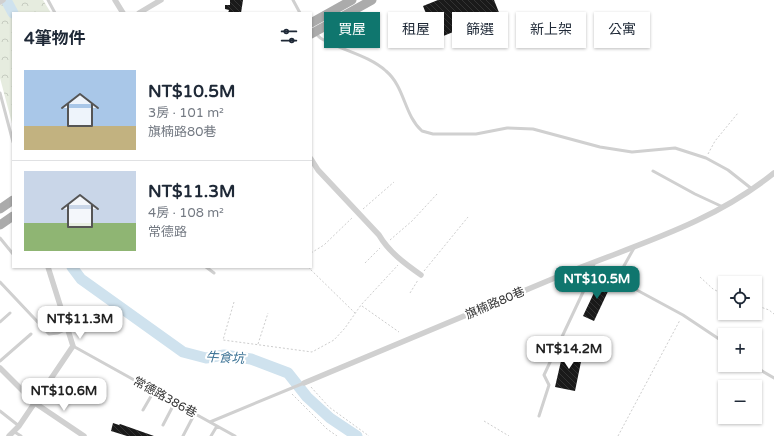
<!DOCTYPE html>
<html lang="zh-TW">
<head>
<meta charset="utf-8">
<style>
	body { margin:0; font-family:"Varela Round","Noto Sans TC",sans-serif; background:#f6f6f7; color:#1f2937; height:100vh; display:flex; flex-direction:column; font-size:15px; white-space:nowrap }
	* { box-sizing:border-box; margin:0 }
	p { font-size:13px; color:#747a83 }
	.icon { flex:none; width:22px; height:22px; fill:none; stroke:currentColor; stroke-width:2; stroke-linecap:round; stroke-linejoin:round }
	.map { position:relative; flex:1; overflow:hidden }
	.side { position:absolute; left:12px; top:12px; width:300px; height:256px; display:flex; flex-direction:column; background:#fff; border-radius:0px; box-shadow:0 1px 3px #0004 }
	.side>* { flex:none }
	.top-card { position:absolute; left:324px; top:12px; width:380px; height:36px; display:flex; gap:8px }
	.controls { position:absolute; left:718px; top:276px; display:grid; gap:8px }
	.controls a { display:grid; place-items:center; width:44px; height:44px; border-radius:0px; background:#fff; box-shadow:0 1px 3px #0004; font-size:20px }
	.price { position:absolute; translate:-50% -34px; padding:0 9px; border-radius:8px; background:#fff; color:#222; font-size:13px; line-height:26px; filter:drop-shadow(0 1px 2px #0008) }
	.price::after { content:''; position:absolute; left:50%; top:24px; width:12px; height:9px; margin-left:-6px; background:inherit; clip-path:polygon(0 0,100% 0,50% 100%) }
	.price.active { background:#0f766e; color:#fff }
	ul { padding:0; list-style:none }
	li { display:flex; align-items:center; gap:12px; height:100px; padding:0 12px }
	li+li { border-top:1px solid #e0e1e3 }
	li span { display:grid; place-items:center; flex:none; width:112px; height:80px; border-radius:0px; color:#555 }
	li>.icon { margin-inline-start:auto }
	span .icon { width:48px; height:48px; fill:#fffc; stroke-width:1 }
	li b { font-size:17px }
	h2 { display:flex; justify-content:space-between; align-items:center; height:48px; padding:0 12px; font-size:17px }
	.tag { padding:0 14px; border-radius:0px; background:#fff; box-shadow:0 1px 3px #0004; font-size:14px; line-height:36px }
	.tag.active { background:#0f766e; color:#fff }
	.map>svg:first-child { display:block }
</style>
</head>
<body>
<div class="map">
<svg width="774" height="436" viewBox="0 0 774 436">
	<defs>
		<pattern id="forest-crowns" width="20" height="18" patternUnits="userSpaceOnUse"><rect width="20" height="18" fill="#e6ecdf"/><path d="M2 6a3 3 0 1 1 6 0M12 15a3 3 0 1 1 6 0" fill="none" stroke="#c6cbc0"/></pattern>
		<pattern id="building-back-hatch" width="6" height="6" patternUnits="userSpaceOnUse"><rect width="6" height="6" fill="#1a1a1a"/><path d="M-1 5l2 2M0 0l6 6M5-1l2 2" fill="none" stroke="#333"/></pattern>
	</defs>
	<rect width="100%" height="100%" fill="#fff"/>
	<path fill="url(#forest-crowns)" d="M7 0H43L51 13H13V127L0 78V5Z"/>
	<g fill="none" stroke-linecap="round" stroke-linejoin="round">
		<path stroke="#cfe2ee" stroke-width="11" d="M6 0 13 13
			M72 267 81 279 183 352 206 358 224 355 251 359 288 373 307 397 330 418 357 436"/>
	</g>
	<path fill="url(#building-back-hatch)" d="M230 0H243L241 13H228L229 10 225 9V5H230Z
		M438 0H494L504 25 485 33 480 21 436 39 423 6Z
		M600 280 611 285 594 321 583 316Z
		M564 348 583 352 575 391 555 387Z
		M113 423 119 425 120 424 154 436H127L111 431Z"/>
	<g fill="none" stroke-linecap="round" stroke-linejoin="round">
		<path stroke="#cdcdcd" stroke-width="1" stroke-dasharray="2 2" stroke-linecap="butt" d="M708 154 715 141 738 113
			M363 209 394 182
			M390 240 412 221 437 194
			M311 253 324 245 353 217
			M365 263 380 248
			M308 267 355 313
			M424 271 468 217
			M700 277 713 289 725 295
			M410 293 418 280
			M234 302 223 340 312 352 334 340 345 328 361 305 398 265
			M755 305 769 310 774 314
			M362 306 399 332
			M258 344 268 313
			M311 387 329 407 369 436
			M292 394 327 429 337 436
			M484 421 509 436
			M618 436 680 320"/>
		<path stroke="#d0d0d0" stroke-width="3" d="M48 0 55 13
			M293 0 300 13
			M311 29C315 32 318 37 322 39 343 51 368 55 386 71 405 87 404 115 422 131L433 134H476L507 128 533 129 600 147 632 152 675 148 706 158 728 170 752 189
			M0 93 13 142
			M653 171 695 194 723 207
			M0 238 13 254
			M634 248 620 273 622 282 683 315 725 343
			M206 267 214 273
			M0 282 49 334 58 333 67 329
			M0 322 10 313
			M73 346 235 436
			M0 361 31 334
			M752 365 774 378
			M143 410 154 391
			M0 411 19 426
			M539 416 549 385 544 375 593 271 594 262
			M210 422 304 383
			M163 425 175 402
			M13 431 21 436
			M183 436 195 413
			M211 436 217 426"/>
		<path stroke="#d0d0d0" stroke-width="5.5" d="M115 0 123 13
			M0 2 3 0
			M139 13 161 0
			M311 159 318 170 379 235C389 252 404 263 421 275
			M0 368 35 403 84 436
			M304 383C392 346 480 309 569 272 641 243 712 223 774 173
			M9 436 19 426 73 346 48 267"/>
		<path stroke="#ababab" stroke-width="9" d="M311 23 352 0
			M311 34 372 0
			M0 209 13 200
			M0 225 13 216"/>
	</g>
	<g text-anchor="middle" dominant-baseline="central" stroke-width="4" stroke-linejoin="round" paint-order="stroke">
		<g font-size="12" fill="#333" stroke="#fff">
			<text transform="translate(495 303) rotate(-23)">旗楠路80巷</text>
			<text transform="translate(165 397) rotate(29)">常德路386巷</text>
		</g>
		<g font-size="13" font-style="italic" fill="#3f7597" stroke="#fff">
			<text transform="translate(225 358) rotate(3)">牛食坑</text>
		</g>
	</g>
</svg>
<div class="controls">
<a><svg class="icon" aria-label="locate" viewBox="0 0 24 24"><circle cx="12" cy="12" r="6"/><path d="M12 2v4M12 18v4M2 12h4M18 12h4"/></svg></a>
<a>+</a>
<a>−</a>
</div>
<b class="price active" style="left:597px;top:300px">NT$10.5M</b>
<b class="price" style="left:80px;top:340px">NT$11.3M</b>
<b class="price" style="left:569px;top:370px">NT$14.2M</b>
<b class="price" style="left:64px;top:412px">NT$10.6M</b>
<div class="top-card">
<a class="tag active">買屋</a>
<a class="tag">租屋</a>
<a class="tag">篩選</a>
<a class="tag">新上架</a>
<a class="tag">公寓</a>
</div>
<section class="side">
<h2>4筆物件<svg class="icon" aria-label="filters" viewBox="0 0 24 24"><path d="M4 7h16M4 17h16"/><circle cx="9" cy="7" r="2"/><circle cx="15" cy="17" r="2"/></svg></h2>
<ul>
<li><span style="background:linear-gradient(#a9c7e8 70%,#c2b280 0)"><svg class="icon" aria-label="home" viewBox="0 0 24 24"><path d="M3 11l9-7 9 7M6 9v11h12V9"/></svg></span><div><b>NT$10.5M</b><p>3房 · 101 m²</p><p>旗楠路80巷</p></div></li>
<li><span style="background:linear-gradient(#c9d6e8 65%,#8fb573 0)"><svg class="icon" aria-label="home" viewBox="0 0 24 24"><path d="M3 11l9-7 9 7M6 9v11h12V9"/></svg></span><div><b>NT$11.3M</b><p>4房 · 108 m²</p><p>常德路</p></div></li>
</ul>
</section>
</div>
</body>
</html>
